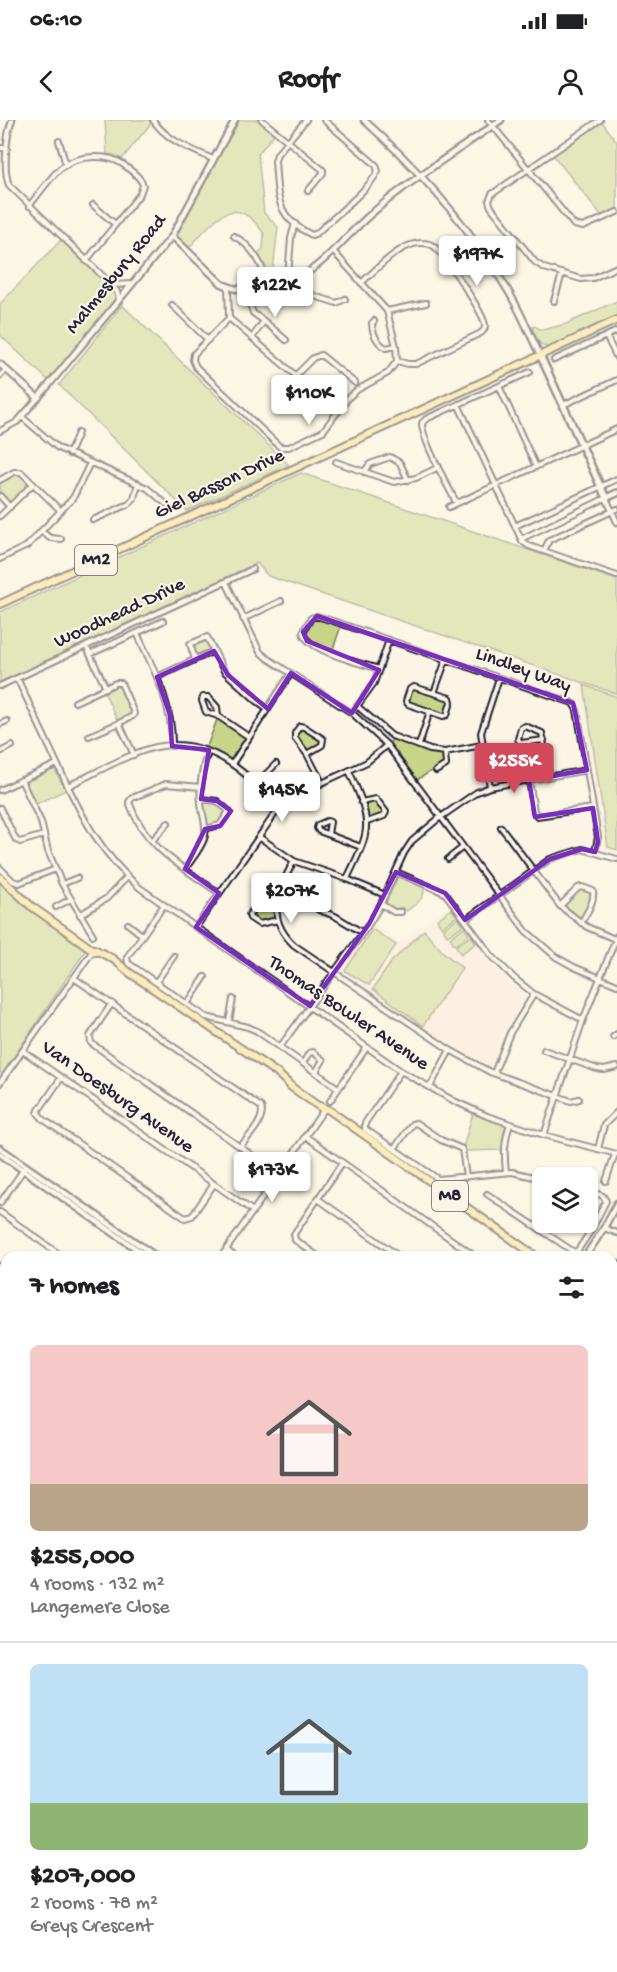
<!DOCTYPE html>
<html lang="en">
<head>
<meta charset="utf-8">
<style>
	body { margin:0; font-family:"Gochi Hand",sans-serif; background:#f6f6f6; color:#202124; height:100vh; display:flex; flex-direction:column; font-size:22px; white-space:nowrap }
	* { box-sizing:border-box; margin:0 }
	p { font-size:20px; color:#757577 }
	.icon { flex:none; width:33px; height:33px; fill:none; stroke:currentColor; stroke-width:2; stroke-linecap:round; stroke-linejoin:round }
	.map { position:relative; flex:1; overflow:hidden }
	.drawer { position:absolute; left:0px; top:1131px; width:618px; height:722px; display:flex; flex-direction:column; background:#fff; border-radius:18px 18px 0 0; box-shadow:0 2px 4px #0004 }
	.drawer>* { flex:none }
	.fabs { position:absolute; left:532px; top:1047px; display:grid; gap:12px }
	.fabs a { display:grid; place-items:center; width:66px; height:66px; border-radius:9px; background:#fff; box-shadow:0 2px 4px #0004; font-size:30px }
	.price { position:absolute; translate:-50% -51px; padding:0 14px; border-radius:6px; background:#fff; color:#222; font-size:20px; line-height:39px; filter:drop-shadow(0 2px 3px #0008) }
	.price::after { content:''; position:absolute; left:50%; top:36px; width:18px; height:14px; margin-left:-9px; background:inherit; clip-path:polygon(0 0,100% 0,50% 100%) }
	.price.current { background:#d1495b; color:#fff }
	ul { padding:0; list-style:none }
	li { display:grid; align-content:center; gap:12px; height:318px; padding:0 30px }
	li+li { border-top:2px solid #e0e0e0 }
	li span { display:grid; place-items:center; height:186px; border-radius:9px; color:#555 }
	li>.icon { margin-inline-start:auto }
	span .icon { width:108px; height:108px; fill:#fffc; stroke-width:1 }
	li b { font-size:26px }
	h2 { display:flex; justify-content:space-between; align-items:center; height:72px; padding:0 30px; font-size:26px }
	.status { display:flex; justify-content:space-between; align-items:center; height:42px; padding:0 30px; background:#fff; direction:ltr }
	.status svg { height:16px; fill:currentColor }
	header { display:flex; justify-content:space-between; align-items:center; height:78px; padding:0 30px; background:#fff; font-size:27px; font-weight:700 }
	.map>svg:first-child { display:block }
</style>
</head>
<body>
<div class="status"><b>06:10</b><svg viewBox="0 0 49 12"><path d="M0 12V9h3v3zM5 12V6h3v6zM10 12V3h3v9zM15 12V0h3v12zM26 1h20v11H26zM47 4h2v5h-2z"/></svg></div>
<header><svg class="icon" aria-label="back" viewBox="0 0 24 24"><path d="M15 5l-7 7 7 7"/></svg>Roofr<svg class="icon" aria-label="person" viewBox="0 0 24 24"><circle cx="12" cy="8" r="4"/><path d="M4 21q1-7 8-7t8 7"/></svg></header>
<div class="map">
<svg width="617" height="1852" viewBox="0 0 617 1852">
	<rect width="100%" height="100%" fill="#fcf5e5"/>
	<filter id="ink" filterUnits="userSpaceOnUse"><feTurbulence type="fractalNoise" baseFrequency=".0167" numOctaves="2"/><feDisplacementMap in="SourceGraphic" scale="12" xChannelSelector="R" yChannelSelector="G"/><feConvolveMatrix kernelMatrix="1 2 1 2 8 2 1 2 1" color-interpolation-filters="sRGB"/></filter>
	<g filter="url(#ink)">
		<path fill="#fbe8db" d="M578 560 617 573V734L605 730Z
			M451 785 495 848 528 879 507 912 493 946 489 947 433 917 342 853 341 850 373 805 398 823Z
			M612 1621H617V1694L612 1646Z
			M254 1846 255 1852H100V1847Z"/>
		<path fill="#c8d589" stroke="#757c62" stroke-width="1.5" d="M105 0H150L152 2 122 39 114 35 107 34Z
			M238 0H259L275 13 258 34 264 93 278 107 272 159H268L264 145 257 134 263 129 264 114C234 68 213 102 188 129L176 117 231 11Z
			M602 2 617 22V89L602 96 553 35Z
			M61 120 113 170 116 179 50 262 0 215V184Z
			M617 181V197L551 227C539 229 536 216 532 207L534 206 542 210 566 204Z
			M122 185 289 345 187 391 59 265Z
			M301 353 617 460V574L268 456 257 443 0 562V492Z
			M17 354 21 355 28 364 24 369 10 382 1 375 0 363Z
			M317 498 341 506 332 532 305 517C304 510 310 500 317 498Z
			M206 519 210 529 196 535 192 526Z
			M584 565 617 577V730L608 727Z
			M117 566 119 567 131 592 130 594 117 600 104 571Z
			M414 568 448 579 449 582 446 593 443 594 410 583 408 579 411 570Z
			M218 597 245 618 235 636 231 639 206 629Z
			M299 608H303L320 619 321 622C318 627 311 632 306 630 301 621 293 618 299 608Z
			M393 619 429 631 442 633 445 643 441 648H436L417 660 389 623Z
			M54 649 66 670 36 684 26 665 27 661Z
			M206 680 217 682 227 690V693L219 704 210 706 206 704 203 685Z
			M377 681 385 692 382 696 367 700 364 685Z
			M398 757 424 767C426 779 415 784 407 791L401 787 394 790 386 783Z
			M0 762 23 782 83 826 85 831 3 953H0Z
			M581 768 590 771 592 775 589 785 580 799 563 785Z
			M264 778 275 782 276 796 273 799 260 803 251 795Z
			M451 789 457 796 442 807 437 800Z
			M458 798 463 805 448 816 443 809Z
			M464 807 469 814 455 825 450 818Z
			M372 809 396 825 369 865 345 851Z
			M424 810 442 831 462 848 423 906 373 869 392 841Z
			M471 816 476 823 461 834 456 826Z
			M473 993 504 1004 506 1006 502 1030 465 1031 463 1027Z
			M612 1205 617 1209V1416L612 1420Z
			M0 1319H6V1450L0 1449Z
			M9 1846 100 1847V1852H9Z
			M176 1846 177 1852 104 1851 149 1847Z"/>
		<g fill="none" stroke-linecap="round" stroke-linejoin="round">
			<defs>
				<path id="minor" d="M12 0C6 15 3 50 9 65L112 165 117 172 119 179
					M153 0C167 21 191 29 213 39
					M262 0 323 50V53L308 71
					M306 0 277 34 275 41C278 77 275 97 312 115L317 113C333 97 368 71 378 51L376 45 324 0
					M488 0 574 105 583 107 617 92
					M600 0 492 74 489 81 491 87 535 142 544 148 581 159 593 158 617 147
					M59 21 66 45
					M0 28H7
					M93 85 115 104
					M29 86C39 74 50 57 62 47 78 35 108 33 124 45 131 51 140 56 143 65L140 74 86 141
					M234 116C252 126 264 145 267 165
					M288 156 291 118 295 103
					M297 159 314 176 337 183 345 179
					M361 163C376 150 401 122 422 123 427 123 431 124 435 127 444 135 484 193 485 205 485 209 484 210 481 213L416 244H408L397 241
					M112 165 132 164
					M228 168 229 198 338 292
					M247 176 253 193 264 201 252 218
					M554 181 562 154
					M172 185 208 220
					M387 191 426 183
					M229 198 194 234 193 240 196 247 280 327H289L323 311 349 277 357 270 388 253 397 241 396 226 387 191 333 131
					M264 201 286 220
					M374 201 372 203C372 213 377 223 386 228L396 226
					M606 216 617 238
					M554 240 617 211
					M0 256 6 250
					M295 256 313 238 321 235 355 263
					M499 266 536 347
					M292 272 300 261
					M458 284 522 421 529 426 617 456
					M563 285 617 260
					M22 297 58 328 147 368 166 384
					M0 311 17 302 38 278
					M69 334 78 313
					M336 342 394 362 416 358 439 347
					M364 352 370 344 390 337 400 343 408 360
					M0 360 14 352H21L61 391
					M0 376 10 387
					M459 382 455 380C447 365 421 318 422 303L426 299 530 252
					M449 387 617 309
					M0 396 33 364
					M93 400 129 384 134 378 138 363
					M515 406 617 359
					M41 411 50 418 61 419
					M521 419 606 378 617 402
					M544 431 549 420 617 389
					M0 439 27 426 73 378 90 343
					M226 462 260 532 267 538 352 593 387 625 526 811 556 837 574 847 617 865
					M243 499 281 481
					M137 513C154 550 173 585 172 626
					M86 526 106 568
					M90 534 163 501
					M195 539 190 524 207 517 224 551 257 581 268 589
					M379 549C362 544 305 530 303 512L311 498 317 496 339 503 573 583 577 590 598 717 595 732
					M157 557 214 531
					M17 558C32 590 47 622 62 654 83 699 102 735 140 768L401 951 454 981 487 996 544 1015 617 1034
					M0 566 253 449
					M414 567 450 578 451 582 447 595 443 596 408 584 406 581 410 569Z
					M434 573 446 540
					M75 582 116 563H121L134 593 133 596 119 603 134 635
					M357 586 392 616 430 630 445 632 482 625
					M352 593 374 563 389 520
					M218 596 217 587 208 577H203L202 581 206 592 218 596 249 617
					M0 604 7 601
					M89 616 119 603
					M544 620 521 623 518 619 521 608 525 606 542 613 549 657
					M419 625 430 591
					M0 632 12 626
					M307 634 322 625 323 619 304 607 300 606 295 613V618L307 634 322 663
					M232 644 291 553
					M436 651 446 645 445 632
					M21 660 41 702 48 731 62 764 93 815
					M529 660 534 691 537 696 593 688
					M257 663 276 644
					M68 666C92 655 136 629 162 626 212 619 249 654 279 688
					M201 667 166 664 132 678 129 682C145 728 181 746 219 773
					M490 667 481 613 499 558
					M0 670 57 644
					M201 679 217 681 229 691 220 705 205 709
					M361 682 376 679 386 692 384 696 367 702
					M0 688 16 720 20 722 44 715
					M501 707 560 786 587 807 617 820
					M328 714 330 702 327 701 318 705 317 708 319 711 361 727
					M259 717 294 741 347 759 385 775
					M152 721 168 703
					M448 739 463 727
					M294 741C277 771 265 798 294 825L450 930 490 952 571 981 579 979
					M0 748 13 761 19 763 56 749
					M185 749C192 739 202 728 205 716 207 706 202 694 201 683 199 665 202 648 208 632
					M396 752 445 773 491 835 514 858 534 874 583 900
					M347 759C353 745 362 730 365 715 370 694 357 669 349 651
					M62 764 77 758
					M277 778 262 777 249 795 250 798 259 804 278 800
					M381 784 394 792H401
					M164 785 127 837 128 843 206 897 248 907 257 911 338 968
					M560 786 578 768 582 767 593 771C595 782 586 794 581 803
					M56 787 71 779
					M319 790 335 796 363 813
					M80 795 107 778 127 757
					M465 800 550 739 582 729 617 739
					M128 804 142 815
					M196 807 279 688 322 663 367 642 387 625
					M74 858 261 987C266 1000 248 1017 240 1027
					M156 862 174 836
					M112 883 90 916 91 923 279 1054
					M187 884 205 857
					M229 902 233 879
					M613 917 617 914
					M280 927 369 804 381 784 404 733 412 721 438 699 477 672 490 667 587 650
					M544 930 597 949 604 950 617 947
					M23 931 253 1091
					M303 943 309 933 313 932 323 940 316 952
					M401 951 365 1003V1009L438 1059 512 1052 543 1059
					M494 953 510 913 534 874
					M61 958 39 990 38 993 43 999 185 1098 192 1096 214 1064
					M0 963 94 829
					M430 967 450 930
					M330 981 367 927
					M544 1015 583 900 617 816
					M305 1016 476 1137
					M394 1029 412 1004 416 1003 441 1020 462 1029 466 1057
					M598 1029 604 1005 617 992
					M506 1052C504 1034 504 1021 510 1004
					M606 1061 615 1034
					M487 1074 574 1132 578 1130 592 1109 606 1081 603 1076 588 1070
					M318 1079 400 1137
					M0 1083 24 1049
					M0 1092 63 1137
					M604 1108 617 1113
					M546 1113 554 1102
					M226 1130 236 1137
					M221 1137 325 988
					M319 1137 295 1120 294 1114 342 1043
					M612 1142 617 1143
					M0 1146 6 1151
					M612 1165 617 1168
					M0 1203H6
					M0 1250H6
					M0 1296H6
					M612 1427 617 1423
					M612 1435 617 1444
					M0 1452 6 1454
					M612 1479H617
					M0 1564 6 1572
					M612 1615 617 1614
					M0 1646 6 1642
					M612 1676H613
					M0 1724 2 1704 6 1698
					M0 1765H6
					M612 1765 617 1758
					M612 1796 617 1843
					M0 1812 6 1813
					M277 1846 278 1852
					M571 1846 572 1852"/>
				<path id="tertiary" d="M364 0C417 48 470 107 507 169 520 190 529 213 540 235
					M172 116 222 164 236 169 291 161C321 150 346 115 371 94 411 59 457 31 501 0
					M0 244 38 278 172 116 235 0
					M0 1028 157 1137
					M0 1034 148 1137
					M585 1137 604 1108 617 1083
					M0 1523 6 1519
					M0 1530 6 1526
					M612 1701H617
					M612 1706H617"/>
				<path id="secondary" d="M540 235 606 378 617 373"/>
				<path id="primary" d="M0 484 617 200
					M0 757 31 786 96 832
					M94 829 113 839 130 853 277 953 292 967
					M290 966 321 988
					M320 986 329 990 537 1137
					M612 1189 617 1192"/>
			</defs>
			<use href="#minor" stroke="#22223b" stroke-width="8"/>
			<use href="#tertiary" stroke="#22223b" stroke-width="9"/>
			<use href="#secondary" stroke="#22223b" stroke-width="10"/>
			<use href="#primary" stroke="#22223b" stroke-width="10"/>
			<use href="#minor" stroke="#fcf5e5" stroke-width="4"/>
			<use href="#tertiary" stroke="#fcf5e5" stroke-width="4.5"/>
			<use href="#secondary" stroke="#fcf5e5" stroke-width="5"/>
			<use href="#primary" stroke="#fedf80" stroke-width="6"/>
		</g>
	</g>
	<path d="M0 0H617V1852H0ZM317 496 573 583 587 650 529 660 535 697 593 688 598 722 595 732 582 729 550 739 465 800 445 773 396 752 369 804 310 886 196 807 219 773 185 749 205 709 220 706 231 691 217 681 201 679 209 630 172 626 170 595 157 557 214 531 228 555 268 589 291 553 352 593 379 550 307 521 303 512Z" fill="#fcf5e5" fill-opacity=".55" fill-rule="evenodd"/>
	<path fill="none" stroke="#7b2cbf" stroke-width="4.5" stroke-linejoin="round" d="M317 496 573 583 587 650 529 660 535 697 593 688 598 722 595 732 582 729 550 739 465 800 445 773 396 752 369 804 310 886 196 807 219 773 185 749 205 709 220 706 231 691 217 681 201 679 209 630 172 626 170 595 157 557 214 531 228 555 268 589 291 553 352 593 379 550 307 521 303 512Z"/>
	<g text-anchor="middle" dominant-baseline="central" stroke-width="4.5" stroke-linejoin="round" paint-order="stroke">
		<g fill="#fcf5e5" stroke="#63616e" stroke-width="1.5">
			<rect x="75" y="425" width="42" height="30" rx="4.5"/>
			<rect x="432" y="1061" width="36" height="30" rx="4.5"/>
		</g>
		<g font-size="18" font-weight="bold" fill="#22223b">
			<text x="96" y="440">M12</text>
			<text x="450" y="1076">M8</text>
		</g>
		<g font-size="20" fill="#22223b" stroke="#fcf5e5">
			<text transform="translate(117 155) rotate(-51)">Malmesbury Road</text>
			<text transform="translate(220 365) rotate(-25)">Giel Basson Drive</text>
			<text transform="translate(120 494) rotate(-25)">Woodhead Drive</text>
			<text transform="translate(523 551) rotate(20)">Lindley Way</text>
			<text transform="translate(348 894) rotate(34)">Thomas Bowler Avenue</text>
			<text transform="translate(117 978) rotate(35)">Van Doesburg Avenue</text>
		</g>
	</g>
</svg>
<div class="fabs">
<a><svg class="icon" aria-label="layers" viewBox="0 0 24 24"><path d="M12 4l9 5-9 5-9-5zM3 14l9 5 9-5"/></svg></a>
</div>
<b class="price" style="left:477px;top:167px">$197K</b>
<b class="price" style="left:275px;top:198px">$122K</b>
<b class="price" style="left:309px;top:306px">$110K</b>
<b class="price current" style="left:514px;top:674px">$255K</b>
<b class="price" style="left:282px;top:703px">$145K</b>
<b class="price" style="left:291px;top:804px">$207K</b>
<b class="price" style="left:272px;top:1083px">$173K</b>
<section class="drawer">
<h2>7 homes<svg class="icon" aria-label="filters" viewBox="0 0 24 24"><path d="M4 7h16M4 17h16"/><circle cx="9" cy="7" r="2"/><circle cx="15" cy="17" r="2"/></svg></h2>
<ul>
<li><span style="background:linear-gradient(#f6c9c9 75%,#b9a48a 0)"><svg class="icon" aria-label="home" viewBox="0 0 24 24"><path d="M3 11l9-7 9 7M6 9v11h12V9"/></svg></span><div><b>$255,000</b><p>4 rooms · 132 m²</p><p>Langemere Close</p></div></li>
<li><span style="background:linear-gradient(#bfe0f5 75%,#8fb573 0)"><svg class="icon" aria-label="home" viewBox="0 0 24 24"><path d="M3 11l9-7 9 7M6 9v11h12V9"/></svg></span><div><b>$207,000</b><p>2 rooms · 78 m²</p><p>Greys Crescent</p></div></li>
</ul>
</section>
</div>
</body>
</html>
